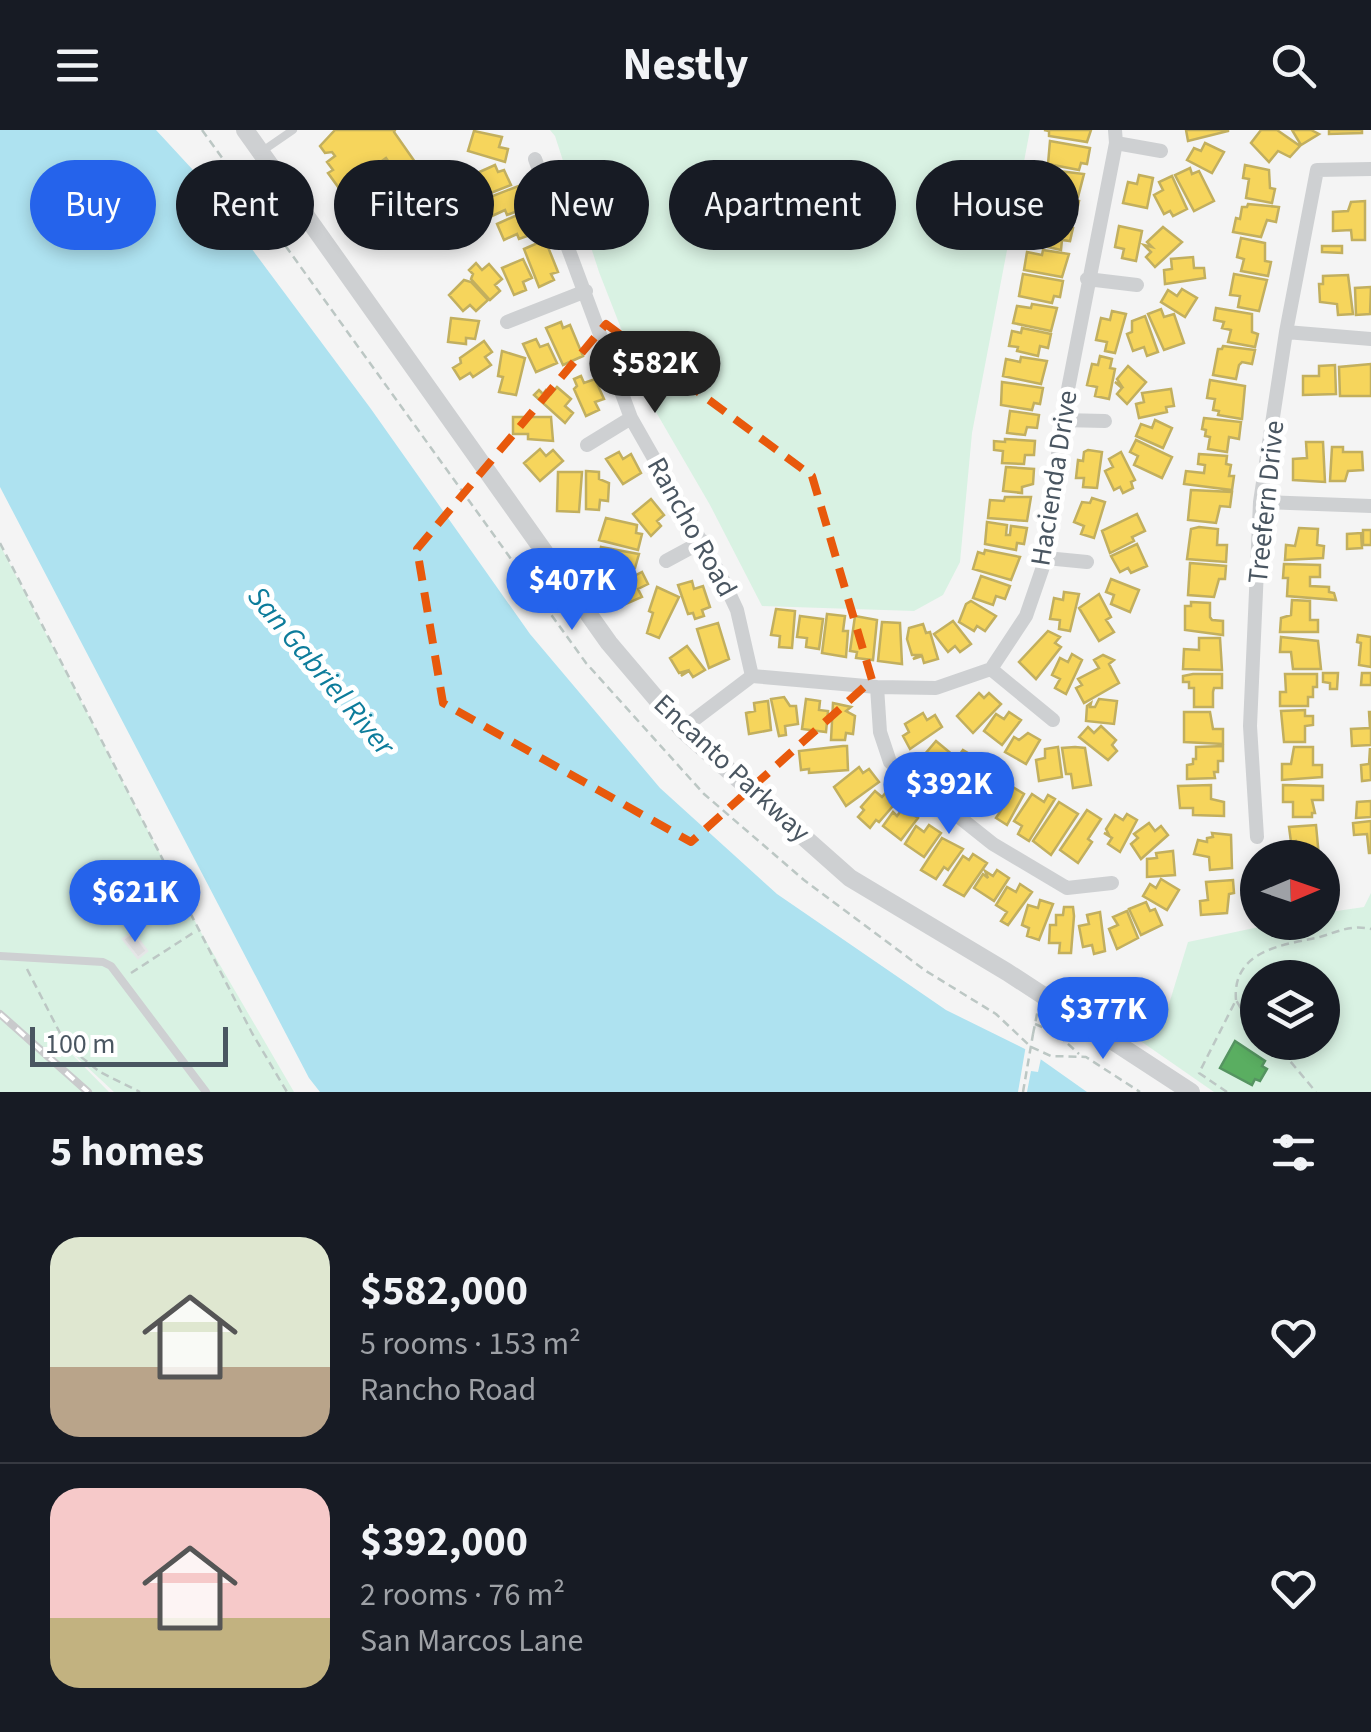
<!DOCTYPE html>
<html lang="en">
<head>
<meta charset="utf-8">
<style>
	body { margin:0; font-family:"Source Sans 3",sans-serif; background:#20242c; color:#f1f3f6; height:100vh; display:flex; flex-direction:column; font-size:38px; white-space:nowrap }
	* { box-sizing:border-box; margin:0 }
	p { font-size:32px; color:#9ea1a6 }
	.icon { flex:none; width:55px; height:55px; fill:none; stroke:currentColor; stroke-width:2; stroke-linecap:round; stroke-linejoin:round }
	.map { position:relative; height:962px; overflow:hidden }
	.panel { display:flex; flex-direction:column; background:#171b24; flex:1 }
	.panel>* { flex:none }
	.banner { position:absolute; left:30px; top:30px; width:1312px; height:90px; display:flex; gap:20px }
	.needle { width:65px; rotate:88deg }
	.controls { position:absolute; left:1240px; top:710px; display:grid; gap:20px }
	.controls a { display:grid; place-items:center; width:100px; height:100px; border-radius:50%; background:#171b24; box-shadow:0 5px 15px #0003; font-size:50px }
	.scale { position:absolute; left:30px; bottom:25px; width:198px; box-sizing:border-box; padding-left:10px; border:5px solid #4a5661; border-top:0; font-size:28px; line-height:35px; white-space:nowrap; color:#4a5661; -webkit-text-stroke:8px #fff; paint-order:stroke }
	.price { position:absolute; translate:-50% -85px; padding:0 22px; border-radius:35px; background:#2563eb; color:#fff; font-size:32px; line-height:65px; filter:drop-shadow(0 2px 5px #0008) }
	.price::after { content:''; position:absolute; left:50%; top:60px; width:30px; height:22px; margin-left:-15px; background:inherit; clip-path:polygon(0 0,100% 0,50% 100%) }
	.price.selected { background:#222; color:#fff }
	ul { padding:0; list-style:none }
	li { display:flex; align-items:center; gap:30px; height:250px; padding:0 50px }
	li+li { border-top:2px solid #363941 }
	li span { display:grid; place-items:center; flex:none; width:280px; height:200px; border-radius:30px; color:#555 }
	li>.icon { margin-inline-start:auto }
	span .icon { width:120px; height:120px; fill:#fffc; stroke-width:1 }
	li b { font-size:42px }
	h2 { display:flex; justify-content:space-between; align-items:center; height:120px; padding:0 50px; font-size:42px }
	.tag { padding:0 35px; border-radius:45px; background:#171b24; box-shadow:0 5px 15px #0003; font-size:35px; line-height:90px }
	.tag.selected { background:#2563eb; color:#fff }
	header { display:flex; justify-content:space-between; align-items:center; height:130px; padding:0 50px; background:#171b24; font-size:45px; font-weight:700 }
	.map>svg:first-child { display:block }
</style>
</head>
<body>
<header><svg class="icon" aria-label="menu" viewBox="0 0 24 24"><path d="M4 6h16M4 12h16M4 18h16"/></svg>Nestly<svg class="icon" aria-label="search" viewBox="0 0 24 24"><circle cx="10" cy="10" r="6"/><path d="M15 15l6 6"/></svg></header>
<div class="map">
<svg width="1371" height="962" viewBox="0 0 1371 962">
	<rect width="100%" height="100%" fill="#f4f4f4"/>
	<path fill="#d9f2e3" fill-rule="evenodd" d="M550 0H1030L972 303 960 432 943 465 914 481 762 476 710 375 649 270 599 142 555 6Z
		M0 415 199 799 294 962H114L54 906 109 962H0Z
		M1371 763V962H1214L1116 894 1119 890 1169 874 1188 812 1278 793 1322 792 1323 783 1364 777ZM1258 848H1322V912H1258Z"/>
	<path fill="#aee2f0" d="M0 0H156L193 40 371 279 530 504 660 658 777 764 946 880 1029 921 1087 962H320L309 948 0 357Z"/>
	<path fill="#f4f4f4" d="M1026 915 1042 924 1038 942 1031 941 1027 962H1018Z"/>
	<path fill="#f6d55c" stroke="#c2af5e" stroke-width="2.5" fill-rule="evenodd" d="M335 0H395L394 2 443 72 417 90 410 81 400 88 407 98 381 116 328 43 333 40 327 32 335 26 332 22 325 23 320 16ZM386 28 413 67 386 87 358 48Z
		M1044 0H1091L1087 12 1049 6V1Z
		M1186 0H1228V1L1188 11Z
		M1261 0H1277L1300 16 1290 27 1278 21 1269 32 1251 13Z
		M1292 0H1311L1319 4 1301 15Z
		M1329 0H1362V3L1329 4Z
		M474 1 502 7 499 17 508 19 505 32 468 21Z
		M1050 11 1090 18 1087 34 1081 33 1079 40 1048 34Z
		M1205 13 1224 22 1212 43 1187 30 1194 18 1201 21Z
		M495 35 498 42 504 40 511 55 473 70 466 48Z
		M1245 35 1269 40 1270 58 1275 59 1272 73 1246 68 1249 49 1243 48Z
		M1190 38 1192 44 1199 41 1214 71 1194 81 1175 45Z
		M1059 41 1084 44 1078 67 1040 60 1043 43 1058 46Z
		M1139 45 1153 48 1147 78 1123 73 1128 52 1137 54Z
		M1172 46 1187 79 1173 86 1170 81 1164 84 1154 65 1163 60 1159 52Z
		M521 55 531 76 507 85 505 80 492 86 485 69Z
		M1041 65 1079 71 1076 85 1069 84 1067 93 1046 89 1048 80 1039 78Z
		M1365 71V110H1352L1351 100 1333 101V82L1348 81 1351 72Z
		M1248 74 1279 77 1276 92 1267 90 1261 107 1233 102 1236 88 1240 89 1242 77H1247Z
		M533 78 544 100 519 109 517 104 504 110 497 94Z
		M1045 92 1073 98 1070 111 1062 110 1061 120 1039 115 1042 103 1035 102 1037 94 1044 95Z
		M1119 96 1142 101 1136 131 1122 128 1124 119 1115 117Z
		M1163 97 1182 112 1155 137 1146 127 1151 122 1144 115 1152 117 1147 112Z
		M1241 108 1265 113V131L1271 132 1268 146 1241 141 1244 129 1237 127Z
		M542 111 546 112 558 142 551 144 554 150 539 157 524 119Z
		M1322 116H1342V123L1322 122Z
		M1043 120 1069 124 1062 147 1024 140 1027 122 1042 125Z
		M1193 127 1194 138H1204L1205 148 1165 154 1164 140 1172 139 1171 129Z
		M523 129 532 148 523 152 526 160 514 165 502 138Z
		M476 133 482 140 489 134 502 149 495 155 500 161 490 170 471 149 473 144 469 140Z
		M1023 144 1063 151 1060 167 1054 166 1052 173 1019 166Z
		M1234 144 1267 150 1259 181 1238 177 1240 166 1230 165Z
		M1348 145 1353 184 1338 185 1337 174 1320 172 1319 154H1323V146Z
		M464 150 471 152 488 170 476 181 470 175 463 181 449 165Z
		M1371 157 1370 184 1356 185 1355 158Z
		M1182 159 1197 168 1185 187 1161 172 1168 160 1177 166Z
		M1032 174 1057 178 1051 201 1013 193 1017 176 1031 178Z
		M1216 178 1252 184V202L1258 204 1255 217 1228 212 1231 200 1222 198 1224 192 1214 190Z
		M1161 179 1164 187 1174 184 1184 213 1164 220 1148 184Z
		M1112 181 1126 184 1115 223 1105 221 1107 212 1096 210 1101 188 1110 190Z
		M1145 186 1158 222 1147 226 1144 217 1133 221 1127 204 1132 202V191Z
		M451 188 479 191 475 209 466 208V214L448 212Z
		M561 192 563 198 570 195 583 226 563 235 546 198Z
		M1022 198 1051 204 1048 218 1040 216 1038 226 1017 221 1018 217 1009 216 1012 201 1021 203Z
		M536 209 540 217 548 214 557 233 536 242 523 214Z
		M484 211 492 222 485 227 491 235 473 247 470 243 460 249 453 238 461 233 460 228Z
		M1223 216 1255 220 1252 234 1242 232 1239 235 1236 249 1213 245 1218 219H1222Z
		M502 221 525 228 516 265 499 262 503 247 498 246Z
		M1100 226 1112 229 1110 238 1115 239 1109 269 1095 266 1097 257 1087 255 1092 234 1098 235Z
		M1021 227 1047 231 1041 254 1003 246 1006 229 1020 232Z
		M1371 234V266H1340L1339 237Z
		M1335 235 1336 264 1303 265V246H1319V236Z
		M1128 236 1146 252 1127 274 1117 264 1122 258 1115 252 1121 255 1117 249Z
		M581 246 584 253 595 249 604 269 595 272 599 280 586 286 574 259 577 256 574 249Z
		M1210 250 1245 256 1242 289 1218 285 1219 281 1213 280 1215 269 1207 268Z
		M1002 252 1043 258 1040 274 1034 273 1032 280 1001 275Z
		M557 257 571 269 565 276 573 283 565 293 534 265 539 260 543 264 546 260 551 264Z
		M1171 259 1174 276 1166 277 1167 282 1139 288 1136 274 1144 272 1142 263Z
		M1010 281 1039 285 1037 298 1027 297 1025 305 1007 303Z
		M513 287H551L553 311 528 309V304H513Z
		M1204 288 1241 292 1239 309 1229 307 1227 322 1208 319 1210 307 1205 306 1206 300 1202 299Z
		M1155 290 1172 298 1163 318 1136 306 1141 294 1152 298Z
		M1005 309 1035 311 1034 325H1025L1024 334 1002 333 1003 321 994 320V311L1005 312Z
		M1136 310 1172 327 1162 348 1134 335 1138 326 1130 322Z
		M1306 312H1323L1325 352 1293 350V329L1307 328Z
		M1332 317H1343V322H1362L1363 340 1348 341 1345 351H1330Z
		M540 319 546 326 553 320 563 331 540 351 524 333Z
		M1088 320 1102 322 1097 358 1083 357 1084 348H1076L1078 330 1083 331 1084 322Z
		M619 322 623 329 631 324 641 343 623 354 606 329Z
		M1121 322 1135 350 1131 352 1133 358 1123 363 1120 357 1114 360 1105 341 1113 337 1109 329Z
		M1199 324 1227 326 1226 334 1231 335 1229 346H1234L1232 360 1184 354 1186 341 1204 343 1205 335 1198 334Z
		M1006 337 1034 339 1033 354 1022 357V363L1003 361Z
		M586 341 599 342V349L609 353 608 371 600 370 599 380 586 379Z
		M558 342H582L579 382 557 381Z
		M1191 360 1232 362 1230 377 1220 376 1216 393 1188 390Z
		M1005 367H1031L1027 391 988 388 990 370 1004 371Z
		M1092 368 1105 372 1094 408 1081 404 1084 396 1074 392 1082 372 1090 373Z
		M651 369 664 385 657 391 661 396 651 406 633 384Z
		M1137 384 1145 401 1132 407 1134 411 1110 423 1102 401Z
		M606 388 637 395 636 403 642 404 638 420 599 410Z
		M987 392 1007 395 1006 405H1010L1011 396 1027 398 1024 414 1017 413 1016 420 985 414Z
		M1199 397 1218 399 1217 415H1227L1226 432 1187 429 1191 399Z
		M1299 398 1318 399 1317 415 1324 416 1323 428 1285 430 1286 415 1295 416Z
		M1363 400H1371V415H1363Z
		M1361 403 1362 418 1347 419V404Z
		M1137 414 1147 436 1131 443 1128 438 1120 442 1111 426Z
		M601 417 639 424 635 438 627 436 624 445 603 440 606 431 598 429Z
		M985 420 1020 427 1011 450 973 439 978 422 984 424Z
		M1190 433 1226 436 1225 449H1219L1214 467 1188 465Z
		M1284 434 1320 435V447H1310V456L1329 457V462L1334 463 1336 470 1287 466 1288 448H1283Z
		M642 442 648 454 638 459 642 467 619 477 615 469 622 465 617 455Z
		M981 446 1010 456 1005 469 996 466 993 475 973 468Z
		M1111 449 1139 460 1130 482 1111 474 1114 465 1106 462Z
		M692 451 694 459 703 456 710 477 702 480 704 486 695 489 693 483 688 484 678 455Z
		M657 457 679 467 659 508 647 503 653 483 649 481Z
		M1064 462 1079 464 1070 501 1059 499 1060 490 1050 489 1054 468 1063 470Z
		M1099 464 1111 487 1106 490 1114 502 1099 511 1079 478Z
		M1292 470 1310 471V490H1318V502H1280L1281 488 1291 485Z
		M971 471 996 486 985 501 977 496 974 501 959 492 966 474Z
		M1191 472 1210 473V487L1212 490 1223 491V505L1185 500V476H1191Z
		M776 479 795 481 792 518 779 517 780 506 771 505Z
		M827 484 845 486 843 501H848L846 527 822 523Z
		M800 486 823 489 819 519 806 517 807 508 797 507Z
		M855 486 877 490 873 530 856 528 857 522 850 521Z
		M953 491 971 514 960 522 955 516 948 522 934 504Z
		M882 492 900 493 902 534 878 531Z
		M718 493 729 529 709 538 697 499Z
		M923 494 926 503 930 502 938 529 924 533 922 526 913 529 919 525H912L907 509 909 498Z
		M1048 501 1060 507 1055 513 1061 517 1036 549 1019 532Z
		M1358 505 1371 507V537L1359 535 1361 513 1357 512Z
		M1281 507 1318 511 1321 539H1293L1291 522H1280Z
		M1199 508H1220L1222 540 1183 539 1184 519 1199 520Z
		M687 516 705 540 693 547 689 541 681 546 686 541 679 543 670 528Z
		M1072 524 1082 530 1066 564 1055 558 1060 549 1052 545 1060 528 1068 532Z
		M1103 525 1114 530 1109 534 1119 553 1084 573 1076 558 1082 555 1078 549 1099 538 1094 530Z
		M1323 543H1338L1337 559H1330V553L1323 552Z
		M1362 543H1371V555H1361Z
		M1193 544H1222V558H1214L1213 562V577H1194V558H1189V552H1183V546Z
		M1285 544H1317V557H1313V567H1308V576H1280V562H1286Z
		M979 563 984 568 989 563 1001 574 973 603 957 586Z
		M784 567 790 576H796L798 594 785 596 786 605 779 606 771 569Z
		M806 569 820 571 819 580 828 581 826 602 802 599Z
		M1099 569 1117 571 1114 594 1086 591 1087 576 1091 573 1090 577H1095Z
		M768 571 771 600 749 604 746 583 755 581 754 573Z
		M833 573 851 577 846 581 855 586 853 604 846 603 845 610H831Z
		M1305 580V586H1313V595L1305 596V612H1284L1281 581Z
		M1009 582 1021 590 1002 615 984 601 996 584 1004 589Z
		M1184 582H1210L1213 599H1223V614L1184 612Z
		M1369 582H1371V615L1352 616 1351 599 1370 598Z
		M923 583 927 590 935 585 942 597 910 619 903 606 909 602 905 594Z
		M1101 596 1116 610 1112 615 1117 621 1108 630 1079 607 1088 597 1094 603Z
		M1028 603 1040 610 1026 634 1005 622 1014 607 1019 610Z
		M936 611 954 626 936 648 925 639 930 633 923 627 928 630 925 624Z
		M843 616H847L848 640 809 643V639L801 640 799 621Z
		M1223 616V631H1218V642H1214L1215 648 1187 649V635L1193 634V629H1196V617Z
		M1058 617 1062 647 1039 651 1036 630 1045 628V619Z
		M1075 617 1085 618 1091 655 1073 658 1071 644H1066L1062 618Z
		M1294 617H1313V635H1322V647L1282 650V634H1291Z
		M1370 618 1371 650 1362 651 1361 635 1369 634Z
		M963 620 983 632 959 665 946 655 950 650 944 646Z
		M992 629 1004 637 993 657 997 660 983 681 964 667Z
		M859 637 863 643 869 639 879 652 846 676 834 657Z
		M1008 654 1024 664 1007 695 996 688 1002 679 994 674Z
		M1211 655V669L1224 672V686L1193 685V678H1180L1178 656Z
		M1283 655 1323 656V670H1312L1315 683H1312V687H1293V672H1283Z
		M888 660 899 669 879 692 876 690 870 698 858 687 864 680 861 677 875 661 882 667Z
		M1032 664 1044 672 1048 665 1055 669 1029 711 1018 704 1022 696 1014 691Z
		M1371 671V687L1356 688 1357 672Z
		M1059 672 1078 684 1051 725 1033 711Z
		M903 678 918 688 901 710 883 696 893 682 897 686Z
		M1087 680 1101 689 1088 709 1092 712 1078 733 1060 720Z
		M1127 684 1137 690 1120 722 1108 714 1112 708 1104 703 1109 705 1106 699 1115 685 1123 690Z
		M1371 691V723H1369L1367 704 1354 705 1353 693Z
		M1149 693 1155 701 1161 696 1168 705 1141 729 1131 714 1138 708 1134 704Z
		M929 695 941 703 924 727 905 714 916 696 924 702Z
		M1316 695 1319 727 1301 728 1296 711 1291 712 1289 697Z
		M1212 703 1231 705 1232 738 1210 740 1209 727 1194 724 1198 710 1207 712V708L1213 707Z
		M942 708 963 719 948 740 944 737 936 749 921 740Z
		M1173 721 1175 745 1147 747V729L1157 728 1156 723Z
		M973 724 987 733 964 766 944 755 963 726 969 730Z
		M997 740 1009 748 994 771 974 758 983 744 988 748 985 741 993 746Z
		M1161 749 1179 760 1167 780 1143 766 1150 754 1156 758Z
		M1233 750 1234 763 1229 764 1227 783 1201 785 1200 771 1208 770 1206 752Z
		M1020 754 1032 762 1008 795 1001 791 1007 782 996 775 1007 757 1016 762Z
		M1040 770 1053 774 1039 810 1027 806 1029 798 1022 795 1028 775 1038 778Z
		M1146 772 1150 781 1155 779 1162 795 1141 805 1129 779Z
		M1064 777H1073L1074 786 1071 823H1059L1060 813H1049L1050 795H1056V785H1063Z
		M1127 781 1138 808 1117 819 1109 799 1118 795 1113 787Z
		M1100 782 1105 821 1094 824 1092 815 1083 817 1079 796 1089 794 1087 785Z"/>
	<path fill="#5aae61" stroke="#559461" stroke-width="2.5" d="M1235 911 1265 931 1262 936 1267 939 1260 951 1255 949 1252 955 1220 938Z"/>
	<path fill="#ddddde" stroke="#e5e6e7" stroke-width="2.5" d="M133 802 147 821 138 828 123 809Z"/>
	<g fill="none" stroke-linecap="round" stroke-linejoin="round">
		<path stroke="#bcc7c4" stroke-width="2.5" stroke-dasharray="8 5" stroke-linecap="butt" d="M202 0 586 533 704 664 804 750 926 841 996 884 1031 917 1051 926 1086 927 1140 962
			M0 413 252 903 287 962
			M27 839 62 907 76 923 100 942 140 962
			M131 843 196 801
			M1236 870C1232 822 1280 815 1316 808 1336 803 1349 794 1371 799
			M1035 894 1056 903 1079 924
			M1033 904 1038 879
			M1274 912 1316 962
			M1227 962 1199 943 1236 870 1243 882 1258 896"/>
		<path stroke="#ced0d2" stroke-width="8" d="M261 22 293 0
			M0 826 103 832 111 836 206 962"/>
		<path stroke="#ced0d2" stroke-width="14" d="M1116 13 1161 21
			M535 29 631 288 722 448 737 480 752 546
			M1087 149 1137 155
			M507 192 586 161
			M1286 202 1371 209
			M1062 290 1105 291
			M587 315 631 288
			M1260 372 1371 376
			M1046 428 1087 432
			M666 431 703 411
			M991 539 1053 590
			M877 557 880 602 890 632 993 714 1067 758 1112 753
			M682 599 752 546 877 557 936 558 991 539 1026 486 1046 428 1062 290 1116 13 1115 0
			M1257 707 1250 596 1260 372 1286 202 1317 40 1371 39"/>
		<path stroke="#ced0d2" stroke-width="18" d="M245 0 609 513 682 599 850 748 1007 842 1191 962"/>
		<defs>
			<path id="rail" d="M0 884 88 962"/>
		</defs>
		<use href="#rail" stroke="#c9cacc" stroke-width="8"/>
		<use href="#rail" stroke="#fff" stroke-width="4" stroke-dasharray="11" stroke-linecap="butt"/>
		<path stroke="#bcc7c4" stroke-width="2.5" stroke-dasharray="8 5" stroke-linecap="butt" d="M1023 962 1033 904"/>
	</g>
	<path fill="none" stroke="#e8590c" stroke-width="8" stroke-dasharray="20 12" stroke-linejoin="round" d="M606 194 812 346 872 550 691 712 443 573 417 419Z"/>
	<g text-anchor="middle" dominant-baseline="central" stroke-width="10" stroke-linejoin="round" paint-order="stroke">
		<g font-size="28" fill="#4a5661" stroke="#fff">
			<text transform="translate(1054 348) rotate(-81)">Hacienda Drive</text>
			<text transform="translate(1266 372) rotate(-84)">Treefern Drive</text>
			<text transform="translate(692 397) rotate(61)">Rancho Road</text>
			<text transform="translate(732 638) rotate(43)">Encanto Parkway</text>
		</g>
		<g font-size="30" font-style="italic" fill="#0c7c9b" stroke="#fff">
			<text transform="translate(321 541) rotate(50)">San Gabriel River</text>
		</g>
	</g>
</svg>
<div class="controls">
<a><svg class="needle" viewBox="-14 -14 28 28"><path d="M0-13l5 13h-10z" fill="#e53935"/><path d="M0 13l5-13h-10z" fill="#9ea1a6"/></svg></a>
<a><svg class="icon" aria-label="layers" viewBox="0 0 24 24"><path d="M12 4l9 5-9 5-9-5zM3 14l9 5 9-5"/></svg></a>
</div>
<div class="scale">100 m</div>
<b class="price selected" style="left:655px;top:286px">$582K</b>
<b class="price" style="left:572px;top:503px">$407K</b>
<b class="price" style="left:949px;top:707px">$392K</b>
<b class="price" style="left:135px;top:815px">$621K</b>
<b class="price" style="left:1103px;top:932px">$377K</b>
<div class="banner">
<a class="tag selected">Buy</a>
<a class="tag">Rent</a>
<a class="tag">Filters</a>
<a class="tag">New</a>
<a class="tag">Apartment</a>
<a class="tag">House</a>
</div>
</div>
<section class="panel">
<h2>5 homes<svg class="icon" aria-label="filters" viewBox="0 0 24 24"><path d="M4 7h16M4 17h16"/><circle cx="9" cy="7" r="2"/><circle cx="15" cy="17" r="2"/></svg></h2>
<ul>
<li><span style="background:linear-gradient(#dfe7d0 65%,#b9a48a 0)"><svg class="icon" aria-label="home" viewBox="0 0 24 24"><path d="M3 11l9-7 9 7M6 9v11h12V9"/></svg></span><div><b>$582,000</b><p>5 rooms · 153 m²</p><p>Rancho Road</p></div><svg class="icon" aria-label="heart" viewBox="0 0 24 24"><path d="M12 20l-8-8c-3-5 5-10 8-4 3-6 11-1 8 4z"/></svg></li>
<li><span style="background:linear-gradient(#f6c9c9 65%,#c2b280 0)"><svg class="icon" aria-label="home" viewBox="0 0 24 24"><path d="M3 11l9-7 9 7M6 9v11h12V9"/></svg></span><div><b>$392,000</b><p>2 rooms · 76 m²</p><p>San Marcos Lane</p></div><svg class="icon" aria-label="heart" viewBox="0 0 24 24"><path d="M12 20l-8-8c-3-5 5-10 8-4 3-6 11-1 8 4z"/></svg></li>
</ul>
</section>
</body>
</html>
